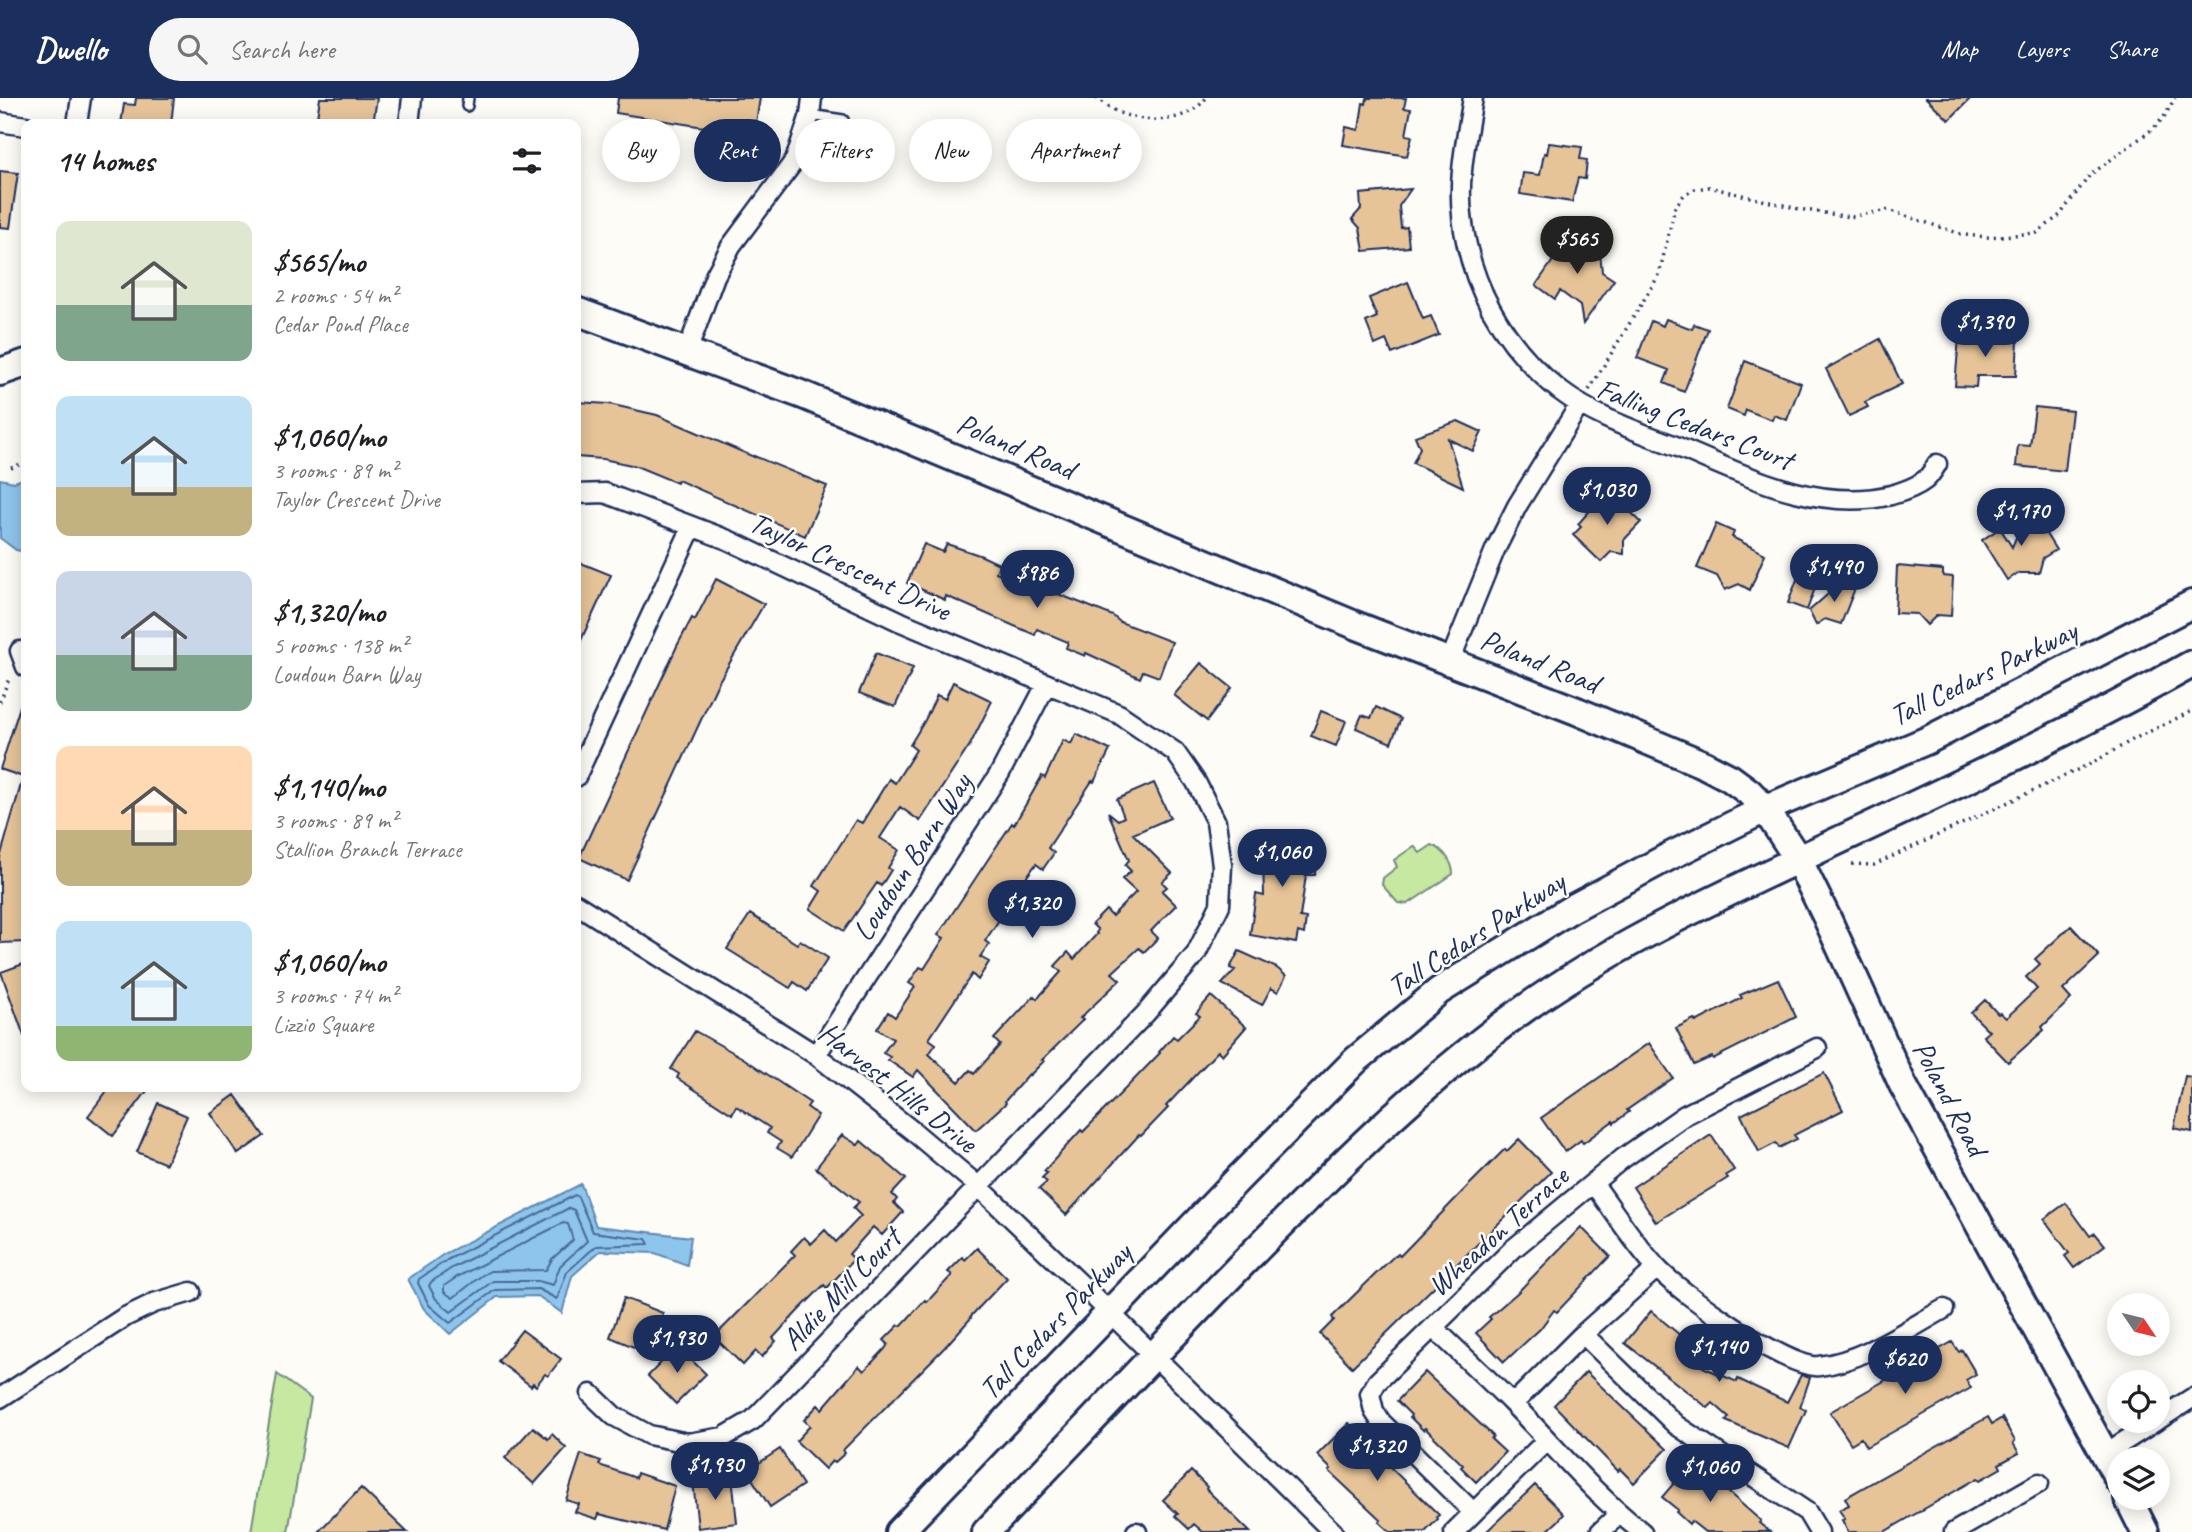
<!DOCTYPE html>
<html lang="en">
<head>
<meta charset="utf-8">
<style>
	body { margin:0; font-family:Caveat,sans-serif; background:#f6f6f6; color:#202124; height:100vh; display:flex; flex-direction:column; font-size:26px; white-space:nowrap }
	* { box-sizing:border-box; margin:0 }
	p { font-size:23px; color:#757577 }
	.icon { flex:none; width:38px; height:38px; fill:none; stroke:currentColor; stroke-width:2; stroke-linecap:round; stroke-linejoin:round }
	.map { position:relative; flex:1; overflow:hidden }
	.drawer { position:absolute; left:21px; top:21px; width:560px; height:973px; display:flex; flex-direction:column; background:#fff; border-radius:14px; box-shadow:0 4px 18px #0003 }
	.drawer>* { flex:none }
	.top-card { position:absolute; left:602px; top:21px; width:665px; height:63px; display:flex; gap:14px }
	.needle { width:46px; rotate:125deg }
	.controls { position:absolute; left:2107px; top:1195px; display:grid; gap:14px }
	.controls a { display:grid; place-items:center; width:63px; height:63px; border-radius:50%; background:#fff; box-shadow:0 4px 18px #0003; font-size:35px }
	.price { position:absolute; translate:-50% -60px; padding:0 16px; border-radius:24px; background:#1b2f5e; color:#fff; font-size:23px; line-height:46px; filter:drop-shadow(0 2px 4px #0008) }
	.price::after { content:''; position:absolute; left:50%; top:42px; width:21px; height:16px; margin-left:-10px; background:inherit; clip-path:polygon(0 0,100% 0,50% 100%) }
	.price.current { background:#222; color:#fff }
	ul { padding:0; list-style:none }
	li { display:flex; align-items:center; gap:21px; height:175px; padding:0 35px }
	li span { display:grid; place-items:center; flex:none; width:196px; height:140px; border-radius:14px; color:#555 }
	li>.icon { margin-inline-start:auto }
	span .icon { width:84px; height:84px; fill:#fffc; stroke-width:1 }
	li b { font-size:30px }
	h2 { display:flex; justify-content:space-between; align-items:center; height:84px; padding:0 35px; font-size:30px }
	.pill { padding:0 24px; border-radius:32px; background:#fff; box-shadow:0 4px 18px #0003; font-size:24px; line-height:63px }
	.pill.current { background:#1b2f5e; color:#fff }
	header { display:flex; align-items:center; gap:42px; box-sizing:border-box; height:98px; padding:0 35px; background:#1b2f5e; color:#fff }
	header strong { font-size:33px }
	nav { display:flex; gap:38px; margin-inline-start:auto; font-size:24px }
	.search { width:490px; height:63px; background:#f6f6f6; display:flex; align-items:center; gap:18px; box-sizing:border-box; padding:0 24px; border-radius:38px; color:#757577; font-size:26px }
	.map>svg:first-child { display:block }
</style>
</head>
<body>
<header>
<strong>Dwello</strong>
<div class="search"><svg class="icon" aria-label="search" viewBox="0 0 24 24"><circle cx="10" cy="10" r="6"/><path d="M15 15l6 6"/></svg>Search here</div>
<nav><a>Map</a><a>Layers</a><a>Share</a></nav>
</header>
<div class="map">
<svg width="2192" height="1434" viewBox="0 0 2192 1434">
	<rect width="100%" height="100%" fill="#fdfcf7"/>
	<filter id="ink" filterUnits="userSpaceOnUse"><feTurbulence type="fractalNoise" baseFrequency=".0143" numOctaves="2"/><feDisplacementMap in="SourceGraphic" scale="14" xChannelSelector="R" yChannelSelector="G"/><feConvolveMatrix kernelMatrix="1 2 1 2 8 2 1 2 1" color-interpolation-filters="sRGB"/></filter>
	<g filter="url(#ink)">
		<path fill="#c7e8a0" stroke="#718c7f" stroke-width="2" d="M1432 747C1443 751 1453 764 1453 776L1408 806 1398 805 1382 787 1383 780 1397 769 1394 762 1414 748 1420 755Z
			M277 1276 311 1301 288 1434H251Z"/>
		<path fill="#8ec5ec" stroke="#6089b3" stroke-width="2" d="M26 380V454L16 452 0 440V381L14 384Z
			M581 1086 596 1128 691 1139 687 1167 655 1155 600 1153 572 1178 562 1215 538 1198 497 1199 450 1236 424 1211 408 1181 444 1156Z"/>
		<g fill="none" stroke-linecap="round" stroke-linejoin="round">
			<path stroke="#496b97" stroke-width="2" d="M575 1097 578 1099 593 1134 646 1141 649 1146 596 1148 567 1174 557 1201 538 1191 495 1192 450 1225 429 1207 418 1185 419 1181 447 1162Z
				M569 1110 574 1112 587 1143 560 1168 553 1187 538 1183H493L451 1214 436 1201 429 1188 431 1184 452 1170Z
				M563 1125 568 1126 573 1142 552 1161 546 1172 490 1173 481 1178 453 1200 444 1194V1188L457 1179Z"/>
		</g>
		<path fill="#e7c498" stroke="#1b2f5e" stroke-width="2" d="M136 0H174L171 26H121L124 6 135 7Z
			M320 0H377L373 26H316Z
			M618 0H760L754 37 616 15Z
			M1367 0H1406L1404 10 1411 11 1406 37 1412 38 1407 58 1343 47 1346 29 1359 32 1363 5 1366 6Z
			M1926 0H1971L1949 22Z
			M1549 45 1582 49 1580 61 1587 62 1585 81 1578 80 1572 104 1520 96 1523 75 1540 77 1544 55 1547 56Z
			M0 73 18 75 10 130 0 129Z
			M1411 91 1399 108 1401 130 1407 129 1409 149 1364 153 1360 130 1352 121 1361 111 1360 96Z
			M1575 138 1600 155 1602 174 1614 182 1583 226 1580 208 1560 193 1555 201 1536 187 1563 148 1567 150Z
			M1408 184 1423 221 1431 218 1439 237 1392 256 1386 242 1375 247 1366 224 1377 219 1369 200Z
			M1666 221 1692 231 1694 226 1708 231 1684 294 1664 285 1669 272 1637 260 1651 223 1663 228Z
			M1975 238V240L2018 242 2016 278H1977L1976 289 1955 288 1959 239Z
			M1880 241 1902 286 1865 304 1868 309 1849 318 1826 271Z
			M1745 263 1801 285 1787 322 1774 317 1772 322 1746 312 1744 318 1727 311Z
			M576 304 609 306 657 317 754 359V358L827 388 805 438 678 382 677 385 636 368 603 361 576 359Z
			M2035 309 2072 313 2065 373 2016 368 2018 347 2030 348Z
			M1458 323 1482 334 1473 353 1448 341 1463 389 1413 365 1420 350 1415 338Z
			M1608 392 1641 424 1624 442V456L1611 454 1601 464 1573 437 1581 429 1578 426Z
			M2029 409 2056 452 2043 460 2039 475H2019L2007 482 1982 442 2000 430 2012 449Z
			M1716 426 1734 434 1732 439 1765 456 1750 492 1739 486 1725 492 1717 478 1697 470Z
			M924 446 943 454 947 446 982 458 999 466 996 474 1033 491 1035 487 1086 507 1113 518 1120 524 1172 544 1159 579 1143 573 1140 580 1086 555 1085 558 1066 550 1068 544 1037 531 1035 537 946 498 945 502 907 485Z
			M1805 461 1823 468 1807 512 1788 505Z
			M576 463 611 477 576 553Z
			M1897 468 1943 472V478L1953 479 1951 518 1937 517 1927 527 1917 516 1895 515Z
			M716 481 764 506 718 585 627 782 579 760 677 548 692 520 695 522Z
			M1845 481 1857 485 1841 526 1825 521 1816 527 1809 513Z
			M876 555 913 570 895 609 859 595Z
			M1201 565 1232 590 1207 623 1174 597Z
			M953 584 992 603 970 647 920 723 900 709 880 740 899 752 888 770 891 772 881 788 877 785 844 833 810 811 821 793 814 788 856 722 862 725 889 681 895 685 916 652 910 647 925 622 937 597 945 601Z
			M23 599 26 600V680L0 671Z
			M1376 609 1401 621 1391 645 1356 630 1362 617 1371 620Z
			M1321 613 1346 623 1336 648 1311 638Z
			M1076 636 1110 652 1094 684 1092 683 1048 750 1054 755 1043 771 1036 766 1015 795 1024 801 1013 818 1005 813 985 843 989 846 980 859 989 864 978 882 972 876 929 941 936 946 929 956 959 984 970 972 974 976 1000 947 994 941 1034 898 1037 901 1061 874 1055 868 1068 854 1074 861 1097 836 1096 835 1098 832 1092 826 1106 812 1112 818 1136 794 1122 781 1131 773 1125 767 1129 762 1108 714 1118 722 1124 719 1117 701 1154 685 1170 720 1133 736 1172 775 1162 784 1167 789 1162 793 1176 807 1151 833 1158 840 1144 854 1139 850 1112 875 1120 882 1080 920 1083 922 1042 962 1044 963 1030 977 1029 976 1005 1003 1006 1005 976 1032 918 972 913 979 888 962 890 959 883 955 893 941 877 931 888 914 895 919 915 889 909 885 920 869 924 871 944 840 938 837 1012 725 1014 727 1042 678 1045 680 1063 642 1071 646Z
			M22 683 26 684V844L0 845V760Z
			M1305 741V757H1315V777H1306L1300 819 1306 820 1304 836 1298 834 1296 845 1250 837 1256 796 1264 798 1263 761H1258L1257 742Z
			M750 816 797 846 800 842 828 860 807 893 794 884 790 890 727 851Z
			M2071 828 2099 858 2063 892 2071 901 2042 929 2044 932 2008 964 1983 938 1989 933 1971 915 1985 902 1998 916 2000 915 2006 920 2037 891 2026 879 2040 866 2035 861Z
			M1239 853 1277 870 1286 878 1278 894 1271 890 1262 907 1222 886 1235 872 1230 870Z
			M26 865V938H24L1 874Z
			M1778 881 1796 919 1713 961 1712 959 1694 967 1676 930 1694 921 1696 924 1742 900 1740 897Z
			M1211 898 1246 929 1222 957 1218 953 1166 1008 1168 1010 1141 1038 1139 1037 1066 1117 1039 1091 1047 1084 1042 1080 1047 1075 1044 1073 1081 1032 1083 1034 1160 955 1159 954 1173 938 1177 941 1200 918 1196 915Z
			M695 933 743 960 810 1005 807 1009 818 1017 792 1059 777 1050 781 1044 767 1035 770 1030 736 1008 732 1016 677 980 679 976 671 971Z
			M1649 945 1673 980 1627 1012 1629 1014 1614 1025 1613 1023 1583 1045 1581 1042 1565 1054 1541 1020Z
			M1824 975 1843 1012 1794 1037 1797 1041 1779 1050 1776 1045 1759 1054 1741 1017Z
			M2185 978 2192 979V1034L2174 1030Z
			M110 989H150L113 1038 88 1018Z
			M235 997 264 1038 238 1056 210 1015Z
			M158 1005 187 1018 166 1066 137 1054Z
			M842 1037 858 1047 861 1043 906 1081 892 1096 897 1101 894 1105 903 1114 882 1137 873 1129 849 1156 854 1161 827 1190 824 1187 798 1213 773 1240 776 1243 762 1259 756 1253 743 1267 714 1239 795 1157 791 1153 804 1139 811 1146 825 1132 836 1144 861 1118 853 1110 859 1104 816 1070Z
			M1711 1037 1734 1072 1726 1077 1728 1080 1656 1124 1633 1089Z
			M1519 1041 1551 1074 1352 1269 1320 1236 1334 1222 1332 1219 1392 1160 1398 1156 1400 1158 1466 1090 1505 1051 1507 1053Z
			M2066 1105 2090 1138 2095 1135 2105 1147 2074 1170 2065 1158 2069 1155 2044 1121Z
			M1581 1129 1610 1158 1557 1214 1554 1212 1540 1231 1504 1264 1476 1235 1491 1221 1489 1219 1517 1195Z
			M977 1150 1007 1180 970 1219 971 1220 944 1250 843 1352 845 1355 834 1365 832 1363 825 1371 796 1343 810 1328 804 1322 818 1307 822 1311 859 1268 864 1273 885 1251 888 1246 884 1242 899 1227 901 1228 925 1202 927 1204 952 1177 948 1174 963 1159 965 1162Z
			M624 1200 663 1215 648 1255 610 1239Z
			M1651 1213 1693 1248 1695 1246 1711 1259 1703 1269 1737 1284 1738 1281 1787 1304 1801 1277 1810 1280 1800 1309 1806 1312 1789 1350 1726 1323 1729 1319 1713 1305 1708 1310 1625 1245Z
			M522 1232 561 1261 548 1278 545 1276 536 1288 533 1285 531 1288 498 1263Z
			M1952 1244 1959 1254 1962 1252 1976 1276 1966 1282 1971 1290 1866 1349 1861 1340 1851 1346 1830 1314Z
			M677 1248 706 1276 676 1306 648 1278Z
			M1425 1274 1493 1338 1491 1341 1505 1354 1476 1384 1461 1369 1463 1367 1425 1330 1423 1332 1410 1319 1411 1317 1397 1303Z
			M1586 1274 1667 1351 1634 1385 1620 1371 1618 1373 1554 1307Z
			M1988 1319 1992 1326 2002 1320 2015 1343 2013 1345 2019 1355 1999 1366 2001 1370 1980 1382 1978 1380 1884 1434H1848L1842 1422 1845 1421 1839 1412 1849 1407 1845 1400Z
			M1349 1325 1389 1364 1387 1366 1439 1417 1437 1419 1438 1421 1425 1434H1390L1379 1424 1381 1422 1329 1373 1331 1371 1317 1357Z
			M533 1329 548 1341 552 1336 566 1350 534 1386 505 1360Z
			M780 1351 803 1387 770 1409 747 1373Z
			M581 1356 601 1363 599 1367 636 1380 637 1375 675 1388 664 1432 599 1416 597 1421 575 1414 579 1406 566 1402Z
			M1693 1363 1761 1423 1759 1425 1770 1434H1705L1691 1423 1689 1426 1676 1414 1678 1412 1662 1399Z
			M1191 1373 1207 1389 1206 1391 1250 1434H1203L1194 1426 1189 1431 1175 1418 1178 1416 1163 1402Z
			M732 1378 737 1425 698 1430 693 1383Z
			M1535 1387 1564 1416 1558 1423 1546 1434H1486Z
			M361 1390 407 1434H318Z"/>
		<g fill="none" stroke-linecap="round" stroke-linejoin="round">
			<defs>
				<path id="lane" d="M467 8 468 0
					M810 17 843 22"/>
				<path id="street" d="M1473 0C1469 24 1464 49 1462 73 1457 120 1469 171 1491 211 1508 242 1532 270 1559 292 1594 319 1637 333 1678 349 1745 377 1817 415 1891 397 1902 394 1915 390 1925 382 1930 378 1934 371 1937 366
					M0 24 26 28
					M77 26 81 0
					M409 26 412 0
					M687 254 715 178 731 148 795 62 810 17 812 0
					M576 396 605 395 728 442 901 524 1119 616 1175 654 1196 684 1216 724 1222 767 1220 807 1196 856 1146 915 753 1322 724 1339 688 1345 649 1337 614 1318 591 1296
					M20 553 26 569
					M1450 563 1495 452 1517 408 1580 306
					M576 679 692 429
					M576 806 816 957 914 1034 978 1088 1093 1198 1333 1434
					M816 957 1000 675 1046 587
					M1593 1085C1614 1113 1633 1144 1657 1170 1679 1194 1788 1272 1819 1268 1863 1263 1906 1232 1944 1211
					M1434 1230C1460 1255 1486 1279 1512 1305 1555 1348 1593 1396 1642 1434
					M1583 1236 1676 1327 1807 1414 1819 1434
					M0 1300 125 1219 154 1205 191 1194
					M1513 1306 1583 1236 1657 1170
					M2158 1322 2192 1300
					M2106 1355 2156 1323
					M1473 1414 1381 1324 1374 1313 1370 1296 1377 1284 1513 1151 1622 1061 1685 1017 1817 950
					M1136 1434H1137
					M1454 1434 1546 1343
					M1600 1434 1619 1416
					M1954 1434 2039 1385"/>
				<path id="secondary" d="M576 213 803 297 1355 527 1577 613 1705 667 1730 680 1749 694 1765 711 1798 761 1827 820 1903 987 2119 1382
					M0 274 26 265
					M2128 1400 2145 1434
					M899 1434 1238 1081 1356 962 1439 893 1571 811 1668 759 1765 711 1928 642 2192 506
					M986 1434C1073 1343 1159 1251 1247 1161 1330 1077 1414 992 1509 922 1599 855 1699 808 1799 761 1932 699 2065 637 2192 566"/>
			</defs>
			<use href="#lane" stroke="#1b2f5e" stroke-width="14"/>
			<use href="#street" stroke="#1b2f5e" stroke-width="23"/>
			<use href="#secondary" stroke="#1b2f5e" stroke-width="32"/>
			<path stroke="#1b2f5e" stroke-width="3.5" stroke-dasharray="2 5" stroke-linecap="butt" d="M1096 0C1104 5 1112 12 1120 15 1148 26 1188 25 1206 0
				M1589 292 1659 177 1675 109 1684 97 1695 91 1709 89 1799 111 1850 119 1888 112 1964 137 1988 139 2037 135 2060 117 2090 77 2154 30 2164 19 2175 0
				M11 370 26 364
				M0 604 10 578
				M1852 766 1874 767 2092 665 2134 641 2192 613"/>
			<use href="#lane" stroke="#fdfcf7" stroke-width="9"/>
			<use href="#street" stroke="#fdfcf7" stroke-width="18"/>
			<use href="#secondary" stroke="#fdfcf7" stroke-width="26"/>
		</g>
	</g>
	<g text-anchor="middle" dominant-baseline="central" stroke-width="5" stroke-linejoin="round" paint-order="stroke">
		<g font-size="30" fill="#1b2f5e" stroke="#fdfcf7">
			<text transform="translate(1695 326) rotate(21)">Falling Cedars Court</text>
			<text transform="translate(1016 348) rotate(23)">Poland Road</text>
			<text transform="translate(850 468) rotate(25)">Taylor Crescent Drive</text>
			<text transform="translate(1540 563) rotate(22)">Poland Road</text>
			<text transform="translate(1983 575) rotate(-26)">Tall Cedars Parkway</text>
			<text transform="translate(912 759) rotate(-57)">Loudoun Barn Way</text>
			<text transform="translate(1476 836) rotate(-33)">Tall Cedars Parkway</text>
			<text transform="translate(898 989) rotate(38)">Harvest Hills Drive</text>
			<text transform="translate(1950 1000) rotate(62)">Poland Road</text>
			<text transform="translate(1498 1133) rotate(-42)">Wheadon Terrace</text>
			<text transform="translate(841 1191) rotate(-46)">Aldie Mill Court</text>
			<text transform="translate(1055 1223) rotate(-46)">Tall Cedars Parkway</text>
		</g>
	</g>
</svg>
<div class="controls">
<a><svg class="needle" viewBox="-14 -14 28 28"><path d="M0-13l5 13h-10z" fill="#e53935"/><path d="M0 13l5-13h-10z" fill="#757577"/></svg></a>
<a><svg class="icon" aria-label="locate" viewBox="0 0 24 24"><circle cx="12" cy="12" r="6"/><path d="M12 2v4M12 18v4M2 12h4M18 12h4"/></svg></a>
<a><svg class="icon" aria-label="layers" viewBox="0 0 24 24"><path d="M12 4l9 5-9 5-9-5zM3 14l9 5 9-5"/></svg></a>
</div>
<b class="price current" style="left:1577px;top:178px">$565</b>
<b class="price" style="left:1985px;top:261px">$1,390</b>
<b class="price" style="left:1607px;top:429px">$1,030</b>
<b class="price" style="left:2021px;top:450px">$1,170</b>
<b class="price" style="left:1834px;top:506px">$1,490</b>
<b class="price" style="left:1037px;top:512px">$986</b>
<b class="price" style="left:1282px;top:791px">$1,060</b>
<b class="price" style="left:1032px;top:842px">$1,320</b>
<b class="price" style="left:677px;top:1277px">$1,930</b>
<b class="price" style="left:1719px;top:1286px">$1,140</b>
<b class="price" style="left:1905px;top:1298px">$620</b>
<b class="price" style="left:1377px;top:1385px">$1,320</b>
<b class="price" style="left:715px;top:1404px">$1,930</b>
<b class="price" style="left:1710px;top:1406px">$1,060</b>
<div class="top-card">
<a class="pill">Buy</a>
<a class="pill current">Rent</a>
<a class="pill">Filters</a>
<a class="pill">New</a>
<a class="pill">Apartment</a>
</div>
<section class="drawer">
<h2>14 homes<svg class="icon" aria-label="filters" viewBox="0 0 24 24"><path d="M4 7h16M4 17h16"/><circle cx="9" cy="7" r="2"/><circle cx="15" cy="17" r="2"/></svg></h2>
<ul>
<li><span style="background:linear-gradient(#dfe7d0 60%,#7fa58c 0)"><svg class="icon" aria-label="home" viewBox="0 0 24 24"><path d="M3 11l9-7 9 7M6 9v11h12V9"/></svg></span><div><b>$565/mo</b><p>2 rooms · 54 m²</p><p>Cedar Pond Place</p></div></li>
<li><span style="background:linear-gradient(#bfe0f5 65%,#c2b280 0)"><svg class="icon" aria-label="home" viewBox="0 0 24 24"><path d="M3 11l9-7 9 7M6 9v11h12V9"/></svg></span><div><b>$1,060/mo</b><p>3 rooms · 89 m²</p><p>Taylor Crescent Drive</p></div></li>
<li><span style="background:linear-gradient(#c9d6e8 60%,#7fa58c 0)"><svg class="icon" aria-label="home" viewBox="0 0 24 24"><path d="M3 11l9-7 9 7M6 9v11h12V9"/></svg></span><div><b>$1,320/mo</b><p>5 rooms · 138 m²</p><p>Loudoun Barn Way</p></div></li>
<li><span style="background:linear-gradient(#ffd9b3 60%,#c2b280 0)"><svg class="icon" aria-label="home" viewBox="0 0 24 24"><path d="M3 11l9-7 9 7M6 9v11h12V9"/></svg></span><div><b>$1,140/mo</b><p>3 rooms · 89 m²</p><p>Stallion Branch Terrace</p></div></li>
<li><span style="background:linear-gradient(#bfe0f5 75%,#8fb573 0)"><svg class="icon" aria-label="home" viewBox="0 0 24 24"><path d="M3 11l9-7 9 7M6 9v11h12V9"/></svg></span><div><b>$1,060/mo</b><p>3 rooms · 74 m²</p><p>Lizzio Square</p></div></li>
</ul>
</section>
</div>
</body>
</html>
